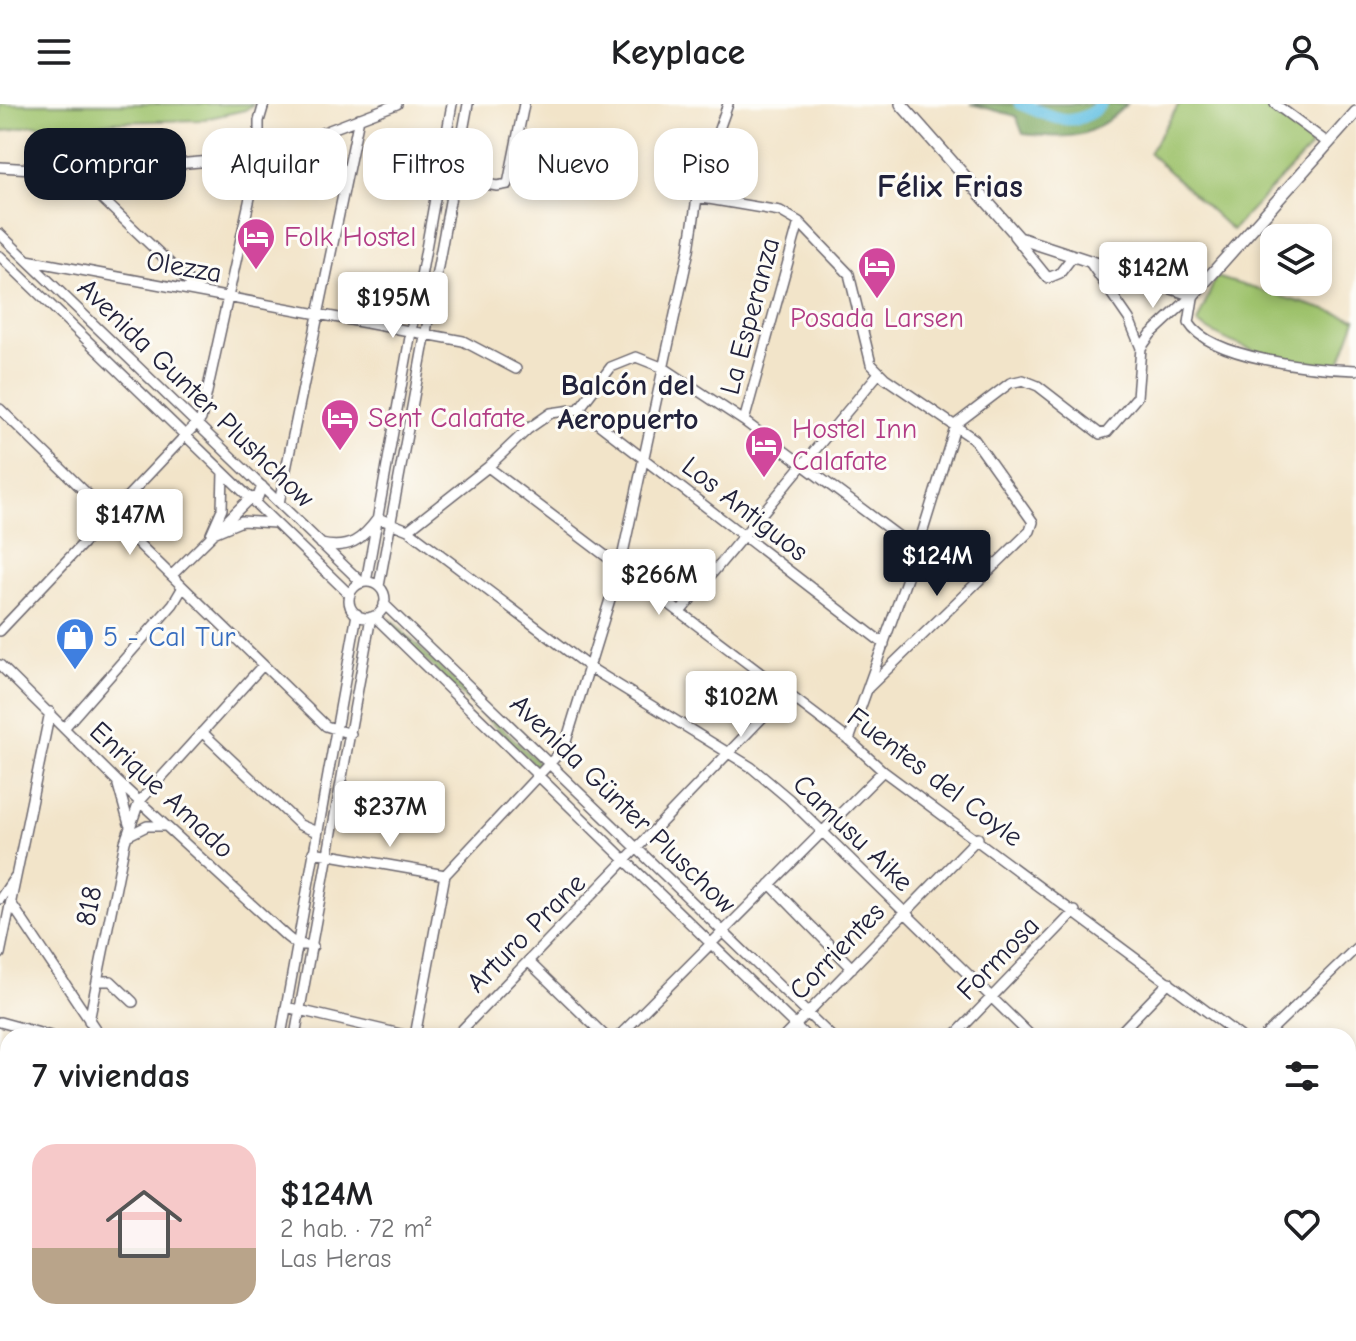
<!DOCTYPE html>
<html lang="es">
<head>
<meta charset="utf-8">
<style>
	body { margin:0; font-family:"Comic Neue",sans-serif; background:#f6f6f6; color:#202124; height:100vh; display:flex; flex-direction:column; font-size:30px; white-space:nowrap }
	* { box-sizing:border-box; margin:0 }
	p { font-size:26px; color:#757577 }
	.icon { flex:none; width:44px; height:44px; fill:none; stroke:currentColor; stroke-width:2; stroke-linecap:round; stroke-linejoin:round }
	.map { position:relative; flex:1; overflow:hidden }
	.side { position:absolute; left:0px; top:924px; width:1356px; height:314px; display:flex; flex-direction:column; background:#fff; border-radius:24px 24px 0 0; box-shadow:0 4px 12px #0003 }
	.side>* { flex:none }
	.banner { position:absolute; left:24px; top:24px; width:800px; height:72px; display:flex; gap:16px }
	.fabs { position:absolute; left:1260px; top:120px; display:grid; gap:16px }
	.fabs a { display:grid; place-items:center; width:72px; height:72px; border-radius:16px; background:#fff; box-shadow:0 4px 12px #0003; font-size:40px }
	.price { position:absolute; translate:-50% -68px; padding:0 18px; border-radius:8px; background:#fff; color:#222; font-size:26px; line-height:52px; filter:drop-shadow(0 2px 4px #0008) }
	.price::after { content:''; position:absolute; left:50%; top:48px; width:24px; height:18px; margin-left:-12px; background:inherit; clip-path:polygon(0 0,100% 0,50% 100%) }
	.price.on { background:#111827; color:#fff }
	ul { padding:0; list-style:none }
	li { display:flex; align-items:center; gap:24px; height:200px; padding:0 32px }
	li span { display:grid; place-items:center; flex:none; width:224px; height:160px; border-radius:24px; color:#555 }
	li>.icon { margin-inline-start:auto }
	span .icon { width:96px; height:96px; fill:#fffc; stroke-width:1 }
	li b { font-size:34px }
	h2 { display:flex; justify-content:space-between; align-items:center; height:96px; padding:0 32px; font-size:34px }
	.tag { padding:0 28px; border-radius:24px; background:#fff; box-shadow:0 4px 12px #0003; font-size:28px; line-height:72px }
	.tag.on { background:#111827; color:#fff }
	header { display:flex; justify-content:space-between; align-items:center; height:104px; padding:0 32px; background:#fff; font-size:36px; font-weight:800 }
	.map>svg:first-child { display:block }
</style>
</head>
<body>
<header><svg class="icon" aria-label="menu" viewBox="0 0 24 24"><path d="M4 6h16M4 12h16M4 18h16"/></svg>Keyplace<svg class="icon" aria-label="person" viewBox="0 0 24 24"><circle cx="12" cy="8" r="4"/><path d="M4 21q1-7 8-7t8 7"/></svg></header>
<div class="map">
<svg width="1356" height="1237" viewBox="0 0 1356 1237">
	<rect width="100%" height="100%" fill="#fdfcf7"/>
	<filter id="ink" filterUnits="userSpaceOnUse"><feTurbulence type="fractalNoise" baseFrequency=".0125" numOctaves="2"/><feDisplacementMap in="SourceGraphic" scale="16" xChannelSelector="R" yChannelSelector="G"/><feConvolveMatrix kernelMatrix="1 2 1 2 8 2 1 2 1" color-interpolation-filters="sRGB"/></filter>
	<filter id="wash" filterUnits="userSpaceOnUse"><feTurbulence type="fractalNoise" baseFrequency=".006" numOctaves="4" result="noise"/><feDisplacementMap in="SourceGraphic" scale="32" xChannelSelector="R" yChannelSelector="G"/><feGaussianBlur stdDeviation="1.8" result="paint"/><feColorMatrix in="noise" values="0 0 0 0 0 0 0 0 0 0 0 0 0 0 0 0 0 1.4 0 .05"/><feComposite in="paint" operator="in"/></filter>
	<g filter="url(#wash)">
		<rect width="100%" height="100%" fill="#f2e4c9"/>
		<path fill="#9ec26c" stroke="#607254" stroke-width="2" d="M0 0H254L245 6 200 16 113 18 71 24 33 21 0 28Z
			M1179 0H1261L1310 36V44L1232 126 1149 49Z
			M1216 173 1356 215 1340 259C1292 262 1237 246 1197 219Z
			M391 516 541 661V662L539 665 387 519Z"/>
		<path fill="#7ea860" stroke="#50654e" stroke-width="2" d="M971 0H1127C1090 36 1072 35 1023 30L1016 12Z"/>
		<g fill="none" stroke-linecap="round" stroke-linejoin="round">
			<path stroke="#65c1e3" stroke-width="12" d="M1020 0C1051 12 1075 28 1101 0"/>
		</g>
	</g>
	<g filter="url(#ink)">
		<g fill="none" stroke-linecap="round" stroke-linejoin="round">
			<defs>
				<path id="minor" d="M1275 0 1328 39
					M0 63 81 68 259 53 397 0
					M74 68 200 188
					M454 74 497 82 508 80 524 0
					M697 93 780 107 799 118 849 170 871 260 885 274 974 335 1033 418 1030 427 868 584
					M0 130 362 479
					M1014 132 1048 174 1060 169 1073 152
					M0 152 350 491
					M27 156 463 237 516 265
					M1089 157 1129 215 1141 244
					M1193 194 1189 219C1211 255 1316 265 1356 266
					M0 305 326 622 351 630
					M579 305 884 540
					M744 317 799 118
					M488 363 849 636 883 667 1240 932
					M223 368 222 405 211 430 242 417 275 419
					M279 399 359 14
					M408 426 488 363 528 325 551 309 579 305 611 263 636 253 664 264 744 317 917 446
					M321 440C349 446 362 436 378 414L408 426 589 563 751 663 789 695 1031 932
					M172 471 250 394 258 393 262 382
					M366 478 452 0
					M349 496a18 18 0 1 1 36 0a18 18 0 1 1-36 0Z
					M379 482 468 0
					M384 500 831 932
					M680 508 879 269
					M374 512 806 932
					M0 527 201 315 259 53V17L264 0
					M0 561 117 677 287 833 296 840 313 842
					M64 624 173 500 183 483
					M202 628 300 721 317 728
					M849 636 917 446 956 320 1010 279 1023 276 1038 282 1100 330 1107 328 1137 293 1141 244 1151 230 1193 191
					M118 681 129 720
					M127 732 147 722H165
					M313 748 445 771
					M770 780 852 864
					M0 795 15 773
					M11 799 100 932
					M0 850 50 608
					M528 857 605 932
					M97 877H111L133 898
					M286 903 409 932
					M89 917 125 738 139 698 263 561
					M0 918 51 932
					M281 932 357 510
					M295 932 371 513
					M415 932 445 771 564 644 620 463 689 146 699 81 728 0
					M456 932 786 589
					M619 932 883 667
					M785 932 978 734
					M954 932 1075 807
					M1117 932 1169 878
					M1265 932 1356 844
					M1348 973 1356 975
					M0 995 8 997
					M1348 1026 1356 1029
					M0 1069 8 1071
					M1348 1120 1356 1121
					M1348 1203 1356 1193
					M278 1230 283 1237
					M525 1230 532 1237
					M724 1230 731 1237
					M918 1230 925 1237
					M1253 1230 1262 1237
					M215 1237 218 1230
					M225 1237 227 1230
					M241 1237 242 1230
					M322 1237 329 1230
					M495 1237 502 1230
					M657 1237 664 1230
					M821 1237 828 1230
					M981 1237 987 1230
					M1127 1237 1131 1230
					M1322 1237 1327 1230"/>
				<path id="major" d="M901 0 1019 134 1193 191 1356 8"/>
			</defs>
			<use href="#minor" stroke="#6b666d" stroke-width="12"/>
			<use href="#major" stroke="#6b666d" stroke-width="14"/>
			<use href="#minor" stroke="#fff" stroke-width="9"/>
			<use href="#major" stroke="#fff" stroke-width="11"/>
		</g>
	</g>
	<defs>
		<symbol id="hotel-pin" viewBox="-11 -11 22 30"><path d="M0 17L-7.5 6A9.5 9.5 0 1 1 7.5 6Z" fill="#d1479c" stroke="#fdfcf7"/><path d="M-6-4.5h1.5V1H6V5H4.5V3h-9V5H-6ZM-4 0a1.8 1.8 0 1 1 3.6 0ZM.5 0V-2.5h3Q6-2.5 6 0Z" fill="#fff"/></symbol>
		<symbol id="shop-pin" viewBox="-11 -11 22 30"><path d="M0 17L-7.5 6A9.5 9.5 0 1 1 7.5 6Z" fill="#3f7fe0" stroke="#fdfcf7"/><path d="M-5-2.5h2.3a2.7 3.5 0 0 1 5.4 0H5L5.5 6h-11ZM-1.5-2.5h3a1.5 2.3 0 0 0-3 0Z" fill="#fff"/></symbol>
	</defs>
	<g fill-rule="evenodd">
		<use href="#hotel-pin" x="234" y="111" width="44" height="60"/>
		<use href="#hotel-pin" x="855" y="140" width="44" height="60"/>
		<use href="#hotel-pin" x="318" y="292" width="44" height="60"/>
		<use href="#hotel-pin" x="742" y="319" width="44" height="60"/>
		<use href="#shop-pin" x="53" y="511" width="44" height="60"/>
	</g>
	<g text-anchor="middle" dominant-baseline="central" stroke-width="6" stroke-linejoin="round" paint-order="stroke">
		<g font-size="28" fill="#b23c85" stroke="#fdfcf7" text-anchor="start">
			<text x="284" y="133">Folk Hostel</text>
			<text x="877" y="214" text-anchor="middle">Posada Larsen</text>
			<text x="368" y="314">Sent Calafate</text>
			<text x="792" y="325">Hostel Inn<tspan x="792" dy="32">Calafate</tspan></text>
		</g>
		<g font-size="28" fill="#22223b" stroke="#fdfcf7">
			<text transform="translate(184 163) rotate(10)">Olezza</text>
			<text transform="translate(750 212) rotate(-75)">La Esperanza</text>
			<text transform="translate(196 289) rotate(44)">Avenida Gunter Plushchow</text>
			<text transform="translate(745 405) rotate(38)">Los Antiguos</text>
			<text transform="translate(935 673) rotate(37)">Fuentes del Coyle</text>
			<text transform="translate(162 686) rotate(43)">Enrique Amado</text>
			<text transform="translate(623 700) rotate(44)">Avenida Günter Pluschow</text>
			<text transform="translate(853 729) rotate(44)">Camusu Aike</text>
			<text transform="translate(89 802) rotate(-79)">818</text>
			<text transform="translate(526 829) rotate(-45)">Arturo Prane</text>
			<text transform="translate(837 847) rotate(-46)">Corrientes</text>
			<text transform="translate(998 854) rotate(-46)">Formosa</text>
		</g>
		<g font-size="28" fill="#366cbe" stroke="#fdfcf7" text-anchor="start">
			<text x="103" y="533">5 - Cal Tur</text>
		</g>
		<g font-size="30" font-weight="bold" fill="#22223b" stroke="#fdfcf7">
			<text x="628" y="281">Balcón del<tspan x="628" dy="34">Aeropuerto</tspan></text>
		</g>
		<g font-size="32" font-weight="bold" fill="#22223b" stroke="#fdfcf7">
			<text x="950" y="82">Félix Frias</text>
		</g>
	</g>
</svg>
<div class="fabs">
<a><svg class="icon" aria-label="layers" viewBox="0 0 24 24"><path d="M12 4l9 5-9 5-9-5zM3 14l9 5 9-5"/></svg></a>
</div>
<b class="price" style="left:1153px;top:206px">$142M</b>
<b class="price" style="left:393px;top:236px">$195M</b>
<b class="price" style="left:130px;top:453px">$147M</b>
<b class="price on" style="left:937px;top:494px">$124M</b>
<b class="price" style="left:659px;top:513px">$266M</b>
<b class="price" style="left:741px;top:635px">$102M</b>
<b class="price" style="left:390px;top:745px">$237M</b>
<div class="banner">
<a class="tag on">Comprar</a>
<a class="tag">Alquilar</a>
<a class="tag">Filtros</a>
<a class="tag">Nuevo</a>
<a class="tag">Piso</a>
</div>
<section class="side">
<h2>7 viviendas<svg class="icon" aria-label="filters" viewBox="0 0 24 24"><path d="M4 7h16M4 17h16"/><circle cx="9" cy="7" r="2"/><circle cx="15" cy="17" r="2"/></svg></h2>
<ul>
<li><span style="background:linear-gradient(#f6c9c9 65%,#b9a48a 0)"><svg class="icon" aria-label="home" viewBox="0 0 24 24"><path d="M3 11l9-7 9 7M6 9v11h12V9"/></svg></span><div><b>$124M</b><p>2 hab. · 72 m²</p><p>Las Heras</p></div><svg class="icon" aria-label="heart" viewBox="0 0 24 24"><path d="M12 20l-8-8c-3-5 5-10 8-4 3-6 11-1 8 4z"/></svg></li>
</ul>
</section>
</div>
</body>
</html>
